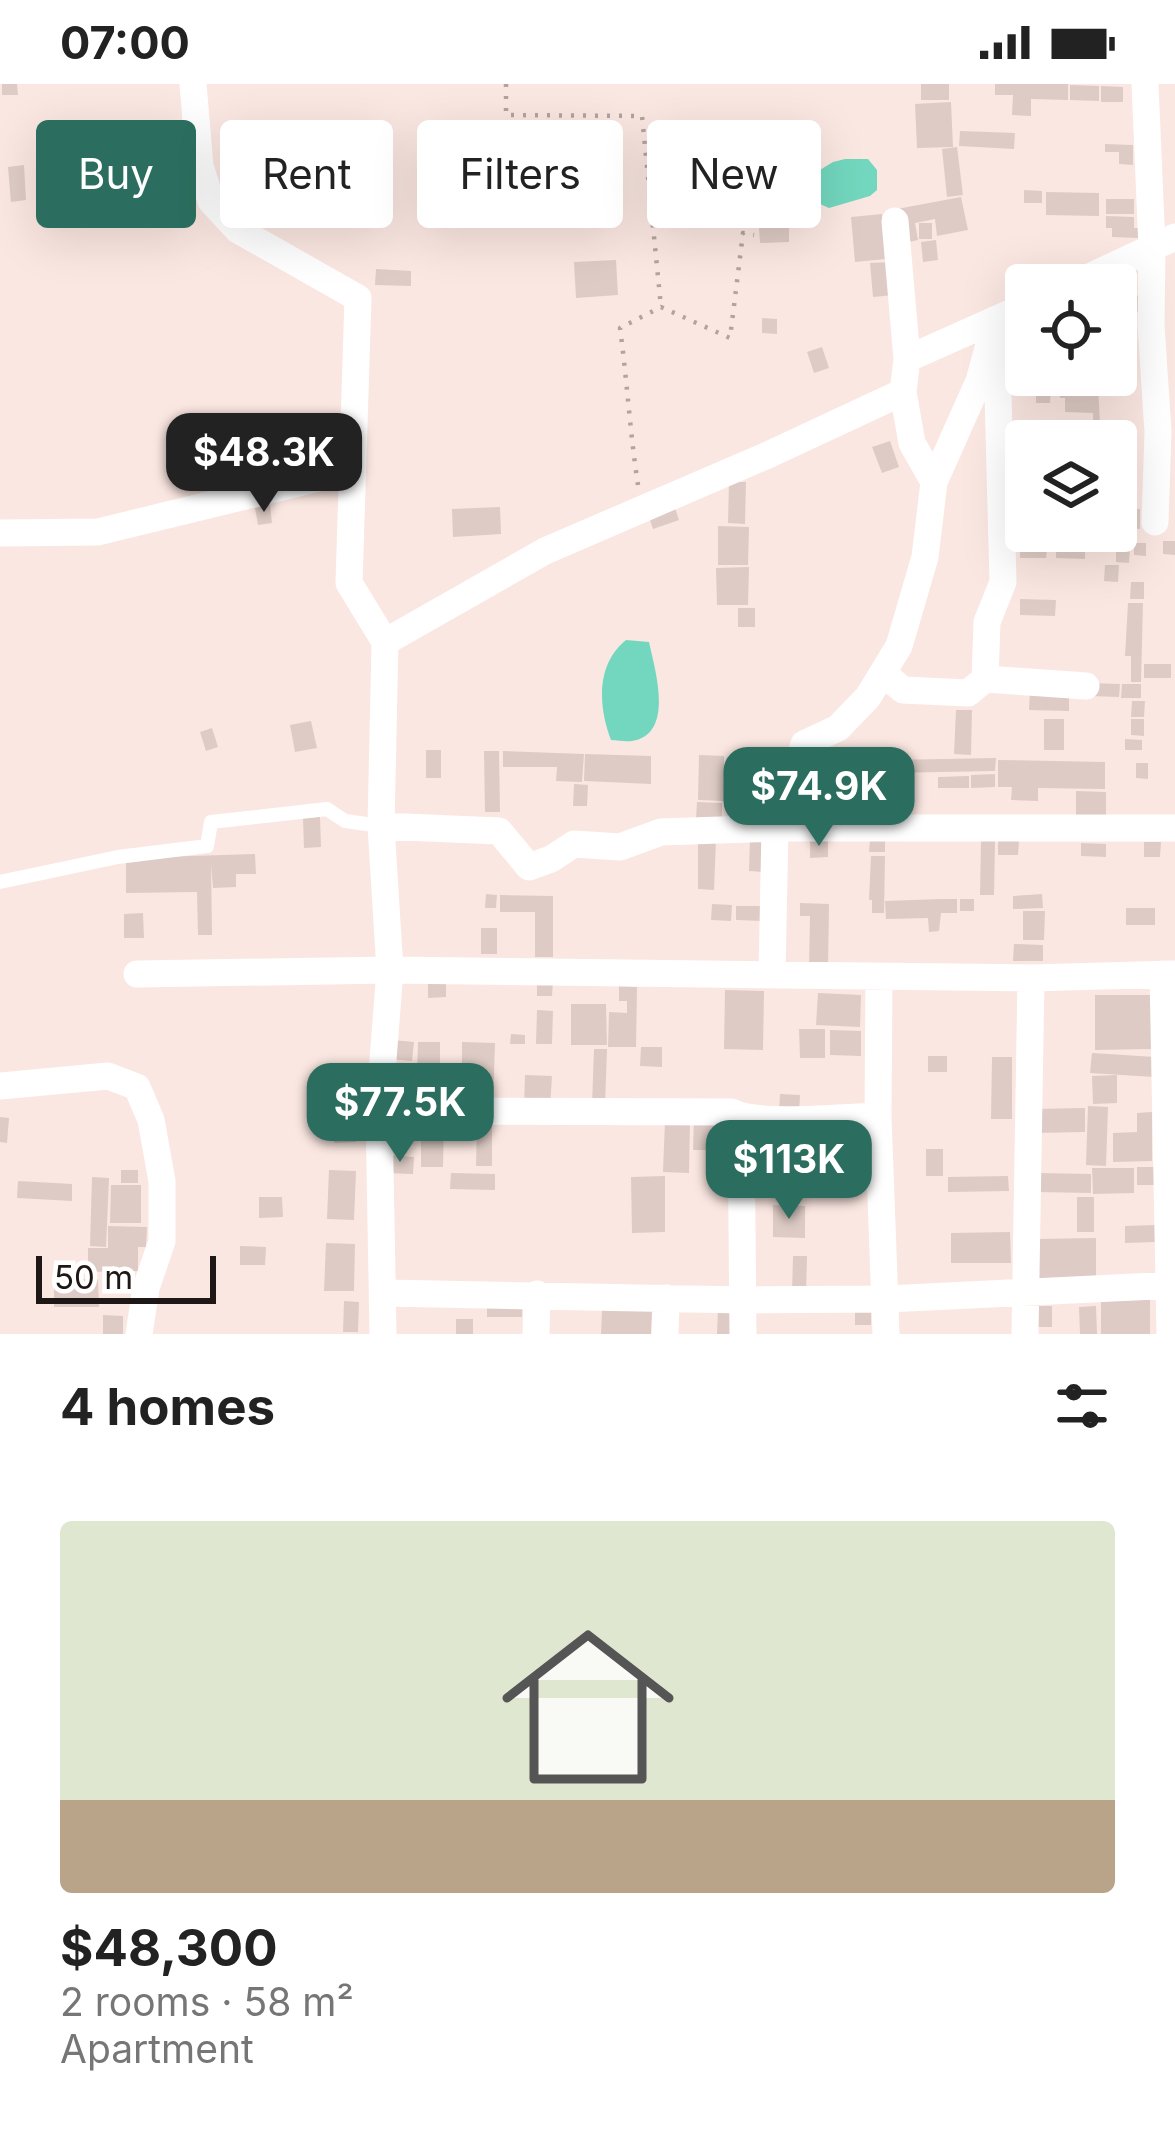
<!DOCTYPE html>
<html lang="en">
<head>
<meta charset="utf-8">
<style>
	body { margin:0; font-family:Inter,sans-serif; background:#f2f2f2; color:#222; height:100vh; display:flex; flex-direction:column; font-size:45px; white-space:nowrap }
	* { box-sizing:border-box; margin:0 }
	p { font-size:39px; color:#767676 }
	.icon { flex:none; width:66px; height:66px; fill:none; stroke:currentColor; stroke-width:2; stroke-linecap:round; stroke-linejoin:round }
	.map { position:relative; height:1250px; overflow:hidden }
	.sheet { display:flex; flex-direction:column; background:#fff; flex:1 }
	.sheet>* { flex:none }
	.guide { position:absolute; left:36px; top:36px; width:1104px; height:108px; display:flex; gap:24px }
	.buttons { position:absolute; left:1005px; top:180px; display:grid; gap:24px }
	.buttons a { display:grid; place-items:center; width:132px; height:132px; border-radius:12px; background:#fff; box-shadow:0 12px 48px #0002; font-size:60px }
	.scale { position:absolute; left:36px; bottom:30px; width:180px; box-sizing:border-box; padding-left:12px; border:6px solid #1e1715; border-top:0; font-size:33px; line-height:42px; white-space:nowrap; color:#1e1715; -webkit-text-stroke:9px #fff; paint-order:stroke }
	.price { position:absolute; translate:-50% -102px; padding:0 27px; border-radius:24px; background:#2b6d5e; color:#fff; font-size:39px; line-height:78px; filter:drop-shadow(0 3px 6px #0008) }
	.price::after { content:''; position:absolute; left:50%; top:72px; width:36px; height:27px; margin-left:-18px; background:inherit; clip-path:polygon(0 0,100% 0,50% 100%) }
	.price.active { background:#222; color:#fff }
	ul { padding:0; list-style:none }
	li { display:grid; align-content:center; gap:24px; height:636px; padding:0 60px }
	li span { display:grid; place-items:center; height:372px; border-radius:12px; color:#555 }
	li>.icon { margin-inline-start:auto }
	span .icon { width:216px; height:216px; fill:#fffc; stroke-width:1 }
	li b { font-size:51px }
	h2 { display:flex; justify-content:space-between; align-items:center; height:144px; padding:0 60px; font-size:51px }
	.tag { padding:0 42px; border-radius:12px; background:#fff; box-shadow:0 12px 48px #0002; font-size:42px; line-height:108px }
	.tag.active { background:#2b6d5e; color:#fff }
	.status { display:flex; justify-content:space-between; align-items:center; height:84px; padding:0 60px; background:#fff; direction:ltr }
	.status svg { height:33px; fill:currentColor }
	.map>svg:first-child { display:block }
</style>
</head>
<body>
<div class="status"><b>07:00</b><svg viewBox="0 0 49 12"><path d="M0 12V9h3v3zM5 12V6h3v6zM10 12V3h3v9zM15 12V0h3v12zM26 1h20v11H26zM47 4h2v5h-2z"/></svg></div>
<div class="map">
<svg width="1175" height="1250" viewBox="0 0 1175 1250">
	<rect width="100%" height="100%" fill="#fbe7e1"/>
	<path fill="#72d7be" d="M845 75H868L877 86V106L870 112 829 124 820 120 815 89 833 78Z
		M626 556 649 558C655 586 675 650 632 657 625 658 618 656 611 656 598 622 596 580 626 556Z"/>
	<path fill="#decbc5" d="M2 0H17L18 11H2Z
		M921 0H949V16H921Z
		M995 0H1068V16L1031 15V32L1012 31 1013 11H995Z
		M1070 1 1099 2V17L1070 16Z
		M1101 2 1123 3V18H1101Z
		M951 18 953 63 917 64 915 20Z
		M960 47 1015 49 1014 65 959 62Z
		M1105 60 1133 61V81L1119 80V68H1105Z
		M957 63 963 111 947 113 942 65Z
		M339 64 340 100H324L323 65Z
		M246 67 248 90 223 92 221 69Z
		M187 70 190 110 164 112 161 72Z
		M24 81 26 116 11 118 8 83Z
		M1024 106 1042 107V119H1024Z
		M1046 108 1099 109V132L1046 131Z
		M961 113 968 146 937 152 935 135 915 139 918 156 904 159 897 125Z
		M1106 115H1134V130H1106Z
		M882 130 886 175 855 178 851 133Z
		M1106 132 1134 133V144H1138V154L1112 153V144H1106Z
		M919 139H932V155H919Z
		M789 143V158L760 159 759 144Z
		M936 156 938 176 923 178 921 158Z
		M616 176 618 211 576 214 574 178Z
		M891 178 894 211 873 213 870 179Z
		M376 185 411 187V202L375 201Z
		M1132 211 1143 212V228H1125L1126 216H1132Z
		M762 234 777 235V250L762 249Z
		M822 263 829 284 814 289 807 268Z
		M1060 300 1098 301 1100 340H1093V329L1065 328V314H1060Z
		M1036 302H1051L1050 319H1036Z
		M1042 340 1053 341V357L1042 356Z
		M890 357 899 383 882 389 872 363Z
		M1116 371 1136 372V385H1116Z
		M729 398H746L745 440 728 439Z
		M1122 405 1134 406V418L1122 417Z
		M673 418 679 436 653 445 647 427Z
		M270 421 272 439 258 441 255 424Z
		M500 423 501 450 453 453 452 425Z
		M1123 425H1140V445L1122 444Z
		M718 442 749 443 748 481H718Z
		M1092 447H1114V456L1091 455Z
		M1163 457H1175V471L1163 470Z
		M1134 459H1146V472L1134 471Z
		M1020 465 1047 466 1046 474H1020Z
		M1116 465H1130L1129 479 1116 478Z
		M1056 466 1085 467V475L1056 474Z
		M1105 481H1119L1118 498 1104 497Z
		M749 483 748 521H717L716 484Z
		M1131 498H1144V515H1130Z
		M1020 515 1056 516 1055 532 1020 531Z
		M1128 519H1143L1141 598H1131V572H1125Z
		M738 524H755V543H738Z
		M1144 580H1171V594H1144Z
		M1089 599 1120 600 1119 613 1089 612Z
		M1122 600H1141V614H1121Z
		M1030 606 1069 607V627L1029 626Z
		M1132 617H1145L1144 633H1131Z
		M956 626H972L971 671 954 670Z
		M1044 635H1064V666H1044Z
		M1131 635H1144V652L1131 651Z
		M311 637 317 664 295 668 290 641Z
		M212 644 218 663 206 667 200 648Z
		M1125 655 1142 656V666H1125Z
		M426 666H441V694H426Z
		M484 667H499L500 728H485Z
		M503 667 584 670 582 698 556 697 557 683H503Z
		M585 670 651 672V700L584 697Z
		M699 671 724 672V717L698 716Z
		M737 673H762L761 701H745L746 689 737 688Z
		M996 674 995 687 890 689V676Z
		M843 676 844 690H832V677Z
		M998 676 1105 678V705L1038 704V717L1011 716 1012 703H998Z
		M857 677 884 678 883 734 855 733Z
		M1136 679H1148V695L1136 694Z
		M995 690V703L971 704V691Z
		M969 692V704H938V693Z
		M574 700 588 701 587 722H573Z
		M756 703 772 704 771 734H755Z
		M1076 707 1106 708V732L1076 731Z
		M697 718 722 719V736L696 735Z
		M320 733 321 763 304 764 303 734Z
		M698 754 716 755 714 806 698 805Z
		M750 754H765L764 788 749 787Z
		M810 756H828V773L810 774Z
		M870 756H885V768H869Z
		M981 757H995L994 811H980Z
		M998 757H1019L1018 771H998Z
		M1144 758H1161L1160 773H1144Z
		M1081 759 1106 760V773L1081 772Z
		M255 770 256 790H236V803L213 804 211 780 212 851H198L197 808 126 809V774Z
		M871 772H885L884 829H872V816H869Z
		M486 810 497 811 496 824H485Z
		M1042 810 1043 824 1013 825V812Z
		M500 811 553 812V873H535V828H500Z
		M941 815H957V829H941L939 847 929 848 928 834 886 835 885 817Z
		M960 815H974V827H960Z
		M800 819 829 820 828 884H809L810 832H800Z
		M712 820 732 821 731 837 711 836Z
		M736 822H764L763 837 736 836Z
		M1126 824H1155V841H1126Z
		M1023 827H1045L1044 856H1023Z
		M143 829 144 854H124V830Z
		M481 844H497V870H481Z
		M1014 860 1043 861V877H1013Z
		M428 897H446V913L428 914Z
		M537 897H553L552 912H537Z
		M619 902 637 903 636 963H608L609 928 627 929V917H619Z
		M725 906 764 907 763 966 724 965Z
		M818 909 861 911 860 943 816 941Z
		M1095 911H1152V965L1095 966Z
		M571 920H606L607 961H571Z
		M537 926 553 927 552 960H536Z
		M799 945H825V974H800Z
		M830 946 861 947V972L830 971Z
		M511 950 525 951V960H510Z
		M392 956 414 958 412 977 390 975Z
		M418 958H440V987H417Z
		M462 958 495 959 493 1020H461V1012L473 1013 474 992 462 991Z
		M641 963H662V983L640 982Z
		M594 965H607L605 1022 592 1021Z
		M1092 969 1155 973 1154 993 1090 989Z
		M928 972H947V988H928Z
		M992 973H1012V1035H991Z
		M525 991 552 992 550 1024 524 1023Z
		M1117 991V1019L1093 1020 1092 992Z
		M395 997 416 998V1017H394Z
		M424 998H441L440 1018H423Z
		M780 1010 800 1011 799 1030H779Z
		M344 1021H368L367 1036H344Z
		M1088 1022 1108 1023 1106 1082 1086 1081Z
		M1085 1024V1048L1033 1049V1025Z
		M1152 1028V1077L1113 1078V1049L1137 1048V1029Z
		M694 1032 727 1033 726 1066H693Z
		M0 1033 9 1034 7 1059 0 1058Z
		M421 1034H444L443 1083H421Z
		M477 1036 492 1037V1082H476Z
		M665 1037H690L689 1089 663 1088Z
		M768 1041H801V1097H767Z
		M355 1047 356 1058 334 1059V1048Z
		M926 1065H943V1092H926Z
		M387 1071 414 1073 413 1090 386 1089Z
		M1137 1083H1154L1155 1101H1137Z
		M1092 1084H1134V1109L1093 1110Z
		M121 1086H138V1099H121Z
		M329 1086 356 1087 354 1136 327 1135Z
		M451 1089 495 1090V1106L450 1105Z
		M1037 1089 1091 1090V1109L1036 1108Z
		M665 1092V1148L632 1149 631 1093Z
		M1008 1092 1009 1107 948 1108V1093Z
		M92 1093 109 1094 106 1163 90 1162Z
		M18 1097 72 1100V1117L17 1114Z
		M111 1101H141V1139H110Z
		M259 1113H282L283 1133 259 1134Z
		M1077 1113H1094V1148H1077Z
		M773 1121 805 1122V1154L773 1153Z
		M1155 1141 1156 1158 1125 1159V1142Z
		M108 1142 147 1143 146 1163H138V1187L88 1188V1164H108Z
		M1010 1148 1011 1179H951V1149Z
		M1096 1154V1197H1039L1038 1155Z
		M326 1159 355 1160 354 1207H324Z
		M240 1162 266 1163 265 1181H240Z
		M793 1172H807L806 1210H792Z
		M54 1195H98L99 1223H54Z
		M1150 1216V1250H1101V1217Z
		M344 1217 359 1218 358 1248H343Z
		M487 1217H522V1233H487Z
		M1035 1222H1052V1243H1035Z
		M1096 1222 1097 1250H1080L1079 1223Z
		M718 1224 731 1225 730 1250H717Z
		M855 1224H871V1241H855Z
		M602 1226 652 1227 651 1250H601Z
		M103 1231 123 1232V1250H103Z
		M456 1235H473V1250H456Z"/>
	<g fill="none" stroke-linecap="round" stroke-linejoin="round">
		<path stroke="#b3a39e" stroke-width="4.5" stroke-dasharray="3 9" stroke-linecap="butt" d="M506 0V31L642 32 661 223
			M638 401C630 349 627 296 620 244L661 223 730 254 743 149 754 151"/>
		<path stroke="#fff" stroke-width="14" d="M0 798 118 773 207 762 211 738 327 725 345 737 381 742"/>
		<path stroke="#fff" stroke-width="27" d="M193 0 200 82 211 117 238 146 358 214 349 499 385 558 381 742 390 886 379 1027 383 1250
			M1145 0 1152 164 1151 241 1158 348 1155 438
			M895 137 907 275
			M1072 201 1175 153
			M903 308 912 359 934 398
			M0 449 98 448 352 386
			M385 558 545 467 770 370 903 308 907 275 1026 222
			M883 589 903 606 968 609 985 595 1086 602
			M381 742 499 747 529 783 551 775 574 760 620 763 661 748 775 744H1175
			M788 744 789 708 804 660 838 644 868 613 899 562 925 473 934 398 979 297 996 235 1003 498 987 538 985 595
			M137 890 390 886 1031 894 1175 890
			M772 890 775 744
			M1163 890 1170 1250
			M879 893 878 1032 886 1250
			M0 1002 108 992 137 1003 151 1036 162 1097V1157L146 1204 139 1250
			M379 1027 732 1028C757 1042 846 1033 878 1032
			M741 1033 743 1250
			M384 1209 744 1216 887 1215 1175 1201
			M536 1250 537 1210
			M665 1250 666 1214
			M1025 1250 1031 894"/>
	</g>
</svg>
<div class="buttons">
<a><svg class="icon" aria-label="locate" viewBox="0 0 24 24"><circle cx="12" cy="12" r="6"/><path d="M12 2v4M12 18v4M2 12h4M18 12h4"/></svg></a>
<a><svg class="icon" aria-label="layers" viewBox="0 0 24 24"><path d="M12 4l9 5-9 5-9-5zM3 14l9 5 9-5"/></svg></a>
</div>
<div class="scale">50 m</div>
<b class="price active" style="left:264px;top:431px">$48.3K</b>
<b class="price" style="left:819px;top:765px">$74.9K</b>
<b class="price" style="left:400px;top:1081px">$77.5K</b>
<b class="price" style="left:789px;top:1138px">$113K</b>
<div class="guide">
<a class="tag active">Buy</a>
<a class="tag">Rent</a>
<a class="tag">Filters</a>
<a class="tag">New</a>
</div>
</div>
<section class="sheet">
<h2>4 homes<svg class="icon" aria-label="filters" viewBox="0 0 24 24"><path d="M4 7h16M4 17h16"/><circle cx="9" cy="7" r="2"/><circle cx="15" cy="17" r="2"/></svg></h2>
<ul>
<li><span style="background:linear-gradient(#dfe7d0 75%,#b9a48a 0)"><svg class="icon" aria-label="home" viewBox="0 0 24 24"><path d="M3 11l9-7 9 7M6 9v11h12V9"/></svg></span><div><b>$48,300</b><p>2 rooms · 58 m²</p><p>Apartment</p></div></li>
</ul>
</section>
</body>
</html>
